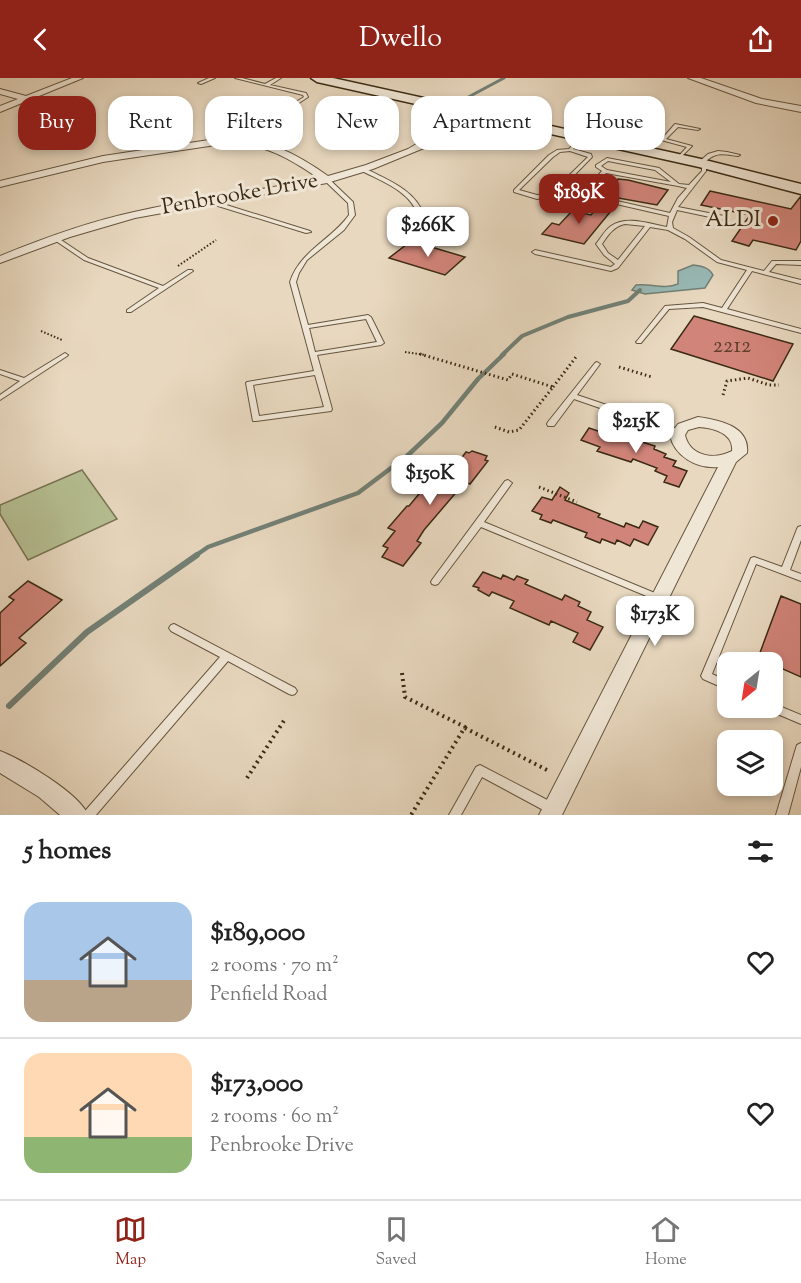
<!DOCTYPE html>
<html lang="en">
<head>
<meta charset="utf-8">
<style>
	body { margin:0; font-family:"Sorts Mill Goudy",serif; background:#f2f2f2; color:#222; height:100vh; display:flex; flex-direction:column; font-size:22px; white-space:nowrap }
	* { box-sizing:border-box; margin:0 }
	p { font-size:20px; color:#767676 }
	.icon { flex:none; width:33px; height:33px; fill:none; stroke:currentColor; stroke-width:2; stroke-linecap:round; stroke-linejoin:round }
	.map { position:relative; height:737px; overflow:hidden }
	.panel { display:flex; flex-direction:column; background:#fff; flex:1 }
	.panel>* { flex:none }
	.banner { position:absolute; left:18px; top:18px; width:765px; height:54px; display:flex; gap:12px }
	.needle { width:39px; rotate:210deg }
	.tools { position:absolute; left:717px; top:574px; display:grid; gap:12px }
	.tools a { display:grid; place-items:center; width:66px; height:66px; border-radius:12px; background:#fff; box-shadow:0 3px 9px #0003; font-size:30px }
	.price { position:absolute; translate:-50% -51px; padding:0 14px; border-radius:12px; background:#fff; color:#222; font-size:20px; line-height:39px; filter:drop-shadow(0 2px 3px #0008) }
	.price::after { content:''; position:absolute; left:50%; top:36px; width:18px; height:14px; margin-left:-9px; background:inherit; clip-path:polygon(0 0,100% 0,50% 100%) }
	.price.active { background:#8f2418; color:#fff }
	ul { padding:0; list-style:none }
	li { display:flex; align-items:center; gap:18px; height:150px; padding:0 24px }
	li+li { border-top:2px solid #e0e0e0 }
	li span { display:grid; place-items:center; flex:none; width:168px; height:120px; border-radius:18px; color:#555 }
	li>.icon { margin-inline-start:auto }
	span .icon { width:72px; height:72px; fill:#fffc; stroke-width:1 }
	li b { font-size:26px }
	h2 { display:flex; justify-content:space-between; align-items:center; height:72px; padding:0 24px; font-size:26px }
	.pill { padding:0 21px; border-radius:18px; background:#fff; box-shadow:0 3px 9px #0003; font-size:21px; line-height:54px }
	.pill.active { background:#8f2418; color:#fff }
	header { display:flex; justify-content:space-between; align-items:center; height:78px; padding:0 24px; background:#8f2418; color:#fff; font-size:27px; font-weight:600 }
	.tabs { display:flex; justify-content:space-around; align-items:center; height:84px; border-top:2px solid #e0e0e0; background:#fff; font-size:16px; color:#767676 }
	.tabs a { display:grid; justify-items:center; gap:3px }
	.tabs .active { color:#8f2418 }
	.map>svg:first-child { display:block }
</style>
</head>
<body>
<header><svg class="icon" aria-label="back" viewBox="0 0 24 24"><path d="M15 5l-7 7 7 7"/></svg>Dwello<svg class="icon" aria-label="share" viewBox="0 0 24 24"><path d="M12 15V3M7 8l5-5 5 5M5 13v7h14v-7"/></svg></header>
<div class="map">
<svg width="801" height="737" viewBox="0 0 801 737">
	<rect width="100%" height="100%" fill="#e8d8bf"/>
	<filter id="stains"><feTurbulence type="fractalNoise" baseFrequency=".00333" numOctaves="4"/><feColorMatrix values="0 0 0 0 .2 0 0 0 0 .09 0 0 0 0 .02 0 0 0 .5 -.17"/></filter>
	<radialGradient id="worn" r=".72"><stop offset=".6" stop-color="#630" stop-opacity="0"/><stop offset="1" stop-color="#630" stop-opacity=".3"/></radialGradient>
	<path fill="#b5bf92" stroke="#787453" stroke-width="1.5" d="M82 392 117 441 28 482 0 436V427Z"/>
	<path fill="#98b9b6" stroke="#728075" stroke-width="1.5" d="M693 187C701 188 709 189 713 197L705 210 645 216 632 212 636 207C650 205 664 212 678 206V193Z"/>
	<g fill="none" stroke-linecap="round" stroke-linejoin="round">
		<path stroke="#728075" stroke-width="3" d="M461 23 504 0"/>
		<path stroke="#728075" stroke-width="4" d="M502 277 522 258 568 239 628 223 640 212"/>
		<path stroke="#728075" stroke-width="4.5" d="M195 478 208 469 358 415 407 378 442 345 478 301 504 276"/>
		<path stroke="#728075" stroke-width="6" d="M9 628 87 554 197 477"/>
	</g>
	<path fill="#d18479" stroke="#3a2a14" stroke-width="1.5" d="M618 101 628 102 668 112 657 127 607 118Z
		M710 113 791 131 801 118V163L796 172 753 162 749 168 732 163 750 137 701 127Z
		M601 125 615 128 584 166 542 156 552 145 559 147 572 133 591 137Z
		M411 163 465 179 445 197 389 180Z
		M694 238 793 266 773 303 671 271Z
		M589 350 640 367 642 364 655 368 654 371 666 376 664 379 676 383 673 388 687 393 679 409 664 404 667 398 655 393 657 390 633 381 631 384 597 373 600 369 581 362Z
		M472 373 487 378 485 382 488 383 470 406 465 404 424 452 417 463 421 465 403 488 382 479 388 470 383 468 395 453 388 450 407 428H409L438 393 443 395 455 379 460 382 466 374 469 375Z
		M560 409 569 415 565 422 600 436 598 439 624 449 626 445 639 450 643 443 658 449 648 467 634 461 630 468 617 462 615 466 602 461 600 465 585 459 587 455 553 442 551 445 540 441 542 437 532 433 542 419 552 422Z
		M483 494 501 501 503 497 514 502 517 498 528 502 525 506 562 522 565 517 580 524 578 528 591 534 587 542 603 549 590 572 573 564 578 555 551 543 549 547 510 530 514 523 492 514 489 518 478 512 479 510 473 508Z
		M28 503 62 522 19 560 26 565 0 588V535L14 522 9 519Z
		M781 518 801 526V599L758 580Z"/>
	<g fill="none" stroke-linecap="round" stroke-linejoin="round">
		<defs>
			<path id="lane" d="M209 0H215L201 6 198 5Z
				M235 0H242L265 6 276 0H281L270 7 306 15 308 19 293 29H291V27L304 19 303 17Z
				M675 46 700 51 698 52 678 49 666 61 692 68 679 81 677 80 687 69 661 62Z
				M581 58 585 59 573 71 591 76 592 79 554 118 537 121 514 114V112L549 77 557 72 569 71ZM570 73 588 79 550 116 537 117 519 112 553 79 560 74Z
				M718 73 727 74 740 77 738 78C723 76 716 73 704 85L706 86V93L678 129 724 138 727 140 724 142 677 132 672 144 673 150 689 159 721 182 764 193 772 183H801V187L776 186 769 194 801 202V206L752 193 727 231 801 251V255L703 229 669 231 641 265H637L636 264 637 263 665 228 703 225 722 230 747 192 717 184 685 161 668 152 650 149 618 190 611 193 535 176 532 174 535 172 611 189 615 186 604 177 596 166C601 160 605 152 611 148 627 137 650 146 667 149L669 138 581 118V116L602 93 596 89V87L607 80 659 90 679 106 689 107 702 93V86H699V84L708 76ZM608 83 655 92 671 104 607 92 601 88ZM606 95 678 108 687 110 678 120 670 135 586 116ZM625 146 645 148 618 182 608 175 602 166C608 157 614 148 625 146Z
				M362 91H366C388 102 415 112 424 137L413 148H409V146L418 137C410 113 383 104 362 93Z
				M325 101H329L353 124 355 137 344 152 307 182 299 195 296 204 308 247 368 237 371 239 384 265 381 267 317 277 332 331 331 333 256 343H253L246 305 247 304 314 293 290 204C300 173 331 162 349 137L348 125 325 103ZM366 241 377 264 315 274 309 250ZM315 297 324 329 259 338 253 307Z
				M207 121 310 153 311 154 306 155 205 124 204 123Z
				M55 158 88 180 163 208 188 192H192L193 193 131 234H127V232L159 210 84 182 53 161V159Z
				M65 275 68 277 67 278 0 322V317L20 303 0 296V292L24 300Z
				M597 284 600 286 577 317 681 352 682 354 681 356H675L574 321 554 348H548L547 346 548 344 595 285Z
				M508 402 512 405 484 444 662 518 663 520 662 522 659 524 656 522 481 449 438 506 435 507 432 506 431 504 432 502 505 403Z
				M801 448V462L790 492 801 496V503L756 486 712 596 728 603V612L703 601 701 598 751 480 754 479 782 489 797 451 798 449Z
				M174 546 295 610 297 613 295 616 292 617 289 616 228 583 96 737H83L85 733 220 579 171 553 169 550 171 547Z
				M772 625 801 637V646L768 632 767 630H772Z
				M801 665V689L788 737H776L796 670 797 667Z
				M480 687 555 726 556 730 555 734 551 735 547 734 482 699 461 737H449L476 689Z"/>
			<path id="street" d="M72 0H83L0 34V28L18 21 0 16V11L26 18Z
				M688 0H701L762 21 801 28V34L756 25Z
				M473 32 476 33V37L424 70 373 91 327 105 135 140 70 159 0 185V178C44 160 88 144 134 134 195 120 257 114 318 100 291 81 263 65 229 65L103 84 0 109V103L103 78 229 59C267 60 298 77 328 98L366 87 408 71Z
				M698 339C719 342 750 348 747 375L736 384 562 737H539L718 389C697 391 674 378 670 357L678 346ZM699 349C713 350 734 355 732 373 715 382 690 379 685 357L688 352Z
				M0 673C23 682 79 715 88 737H60L39 719 0 695Z"/>
			<path id="secondary" d="M311 0H333L701 81 801 106V116L699 89 317 4Z"/>
		</defs>
		<use href="#lane" stroke="#66563f" stroke-width="2"/>
		<use href="#street" stroke="#66563f" stroke-width="2"/>
		<use href="#secondary" stroke="#3a2a14" stroke-width="3"/>
		<path stroke="#3a2a14" stroke-width="2" stroke-dasharray="1.5 2" stroke-linecap="butt" d="M178 188 216 162
			M41 253 62 262
			M405 274 425 277"/>
		<path stroke="#3a2a14" stroke-width="3" stroke-dasharray="1.5 3" stroke-linecap="butt" d="M420 276 508 302 512 296 553 309 519 352 509 354 492 348
			M619 289 652 299
			M553 309 576 279
			M723 317 727 303 748 300 769 307H779
			M539 409 577 424"/>
		<path stroke="#3a2a14" stroke-width="4" stroke-dasharray="2 4" stroke-linecap="butt" d="M402 595 405 619 465 649 411 737
			M465 650 549 693
			M247 700 285 641"/>
		<use href="#lane" fill="#f0e6d5" fill-rule="evenodd"/>
		<use href="#street" fill="#f0e6d5" fill-rule="evenodd"/>
		<use href="#secondary" fill="#f0e6d5" fill-rule="evenodd"/>
	</g>
	<circle fill="#8f2418" stroke="#f0e6d5" stroke-width="2" cx="773" cy="143" r="6"/>
	<g text-anchor="middle" dominant-baseline="central" stroke-width="6" stroke-linejoin="round" paint-order="stroke">
		<g font-size="22" fill="#3a2a14" stroke="#f0e6d5">
			<text transform="translate(240 117) rotate(-10)">Penbrooke Drive</text>
		</g>
		<g font-size="22" fill="#3a2a14" stroke="#f0e6d5" text-anchor="end">
			<text x="761" y="143">ALDI</text>
		</g>
		<g font-size="22" fill="#60402d">
			<text x="732" y="269">2212</text>
		</g>
	</g>
	<rect width="100%" height="100%" filter="url(#stains)"/>
	<rect width="100%" height="100%" fill="url(#worn)"/>
</svg>
<div class="tools">
<a><svg class="needle" viewBox="-14 -14 28 28"><path d="M0-13l5 13h-10z" fill="#e53935"/><path d="M0 13l5-13h-10z" fill="#767676"/></svg></a>
<a><svg class="icon" aria-label="layers" viewBox="0 0 24 24"><path d="M12 4l9 5-9 5-9-5zM3 14l9 5 9-5"/></svg></a>
</div>
<b class="price active" style="left:579px;top:147px">$189K</b>
<b class="price" style="left:428px;top:180px">$266K</b>
<b class="price" style="left:636px;top:376px">$215K</b>
<b class="price" style="left:430px;top:428px">$150K</b>
<b class="price" style="left:655px;top:569px">$173K</b>
<div class="banner">
<a class="pill active">Buy</a>
<a class="pill">Rent</a>
<a class="pill">Filters</a>
<a class="pill">New</a>
<a class="pill">Apartment</a>
<a class="pill">House</a>
</div>
</div>
<section class="panel">
<h2>5 homes<svg class="icon" aria-label="filters" viewBox="0 0 24 24"><path d="M4 7h16M4 17h16"/><circle cx="9" cy="7" r="2"/><circle cx="15" cy="17" r="2"/></svg></h2>
<ul>
<li><span style="background:linear-gradient(#a9c7e8 65%,#b9a48a 0)"><svg class="icon" aria-label="home" viewBox="0 0 24 24"><path d="M3 11l9-7 9 7M6 9v11h12V9"/></svg></span><div><b>$189,000</b><p>2 rooms · 70 m²</p><p>Penfield Road</p></div><svg class="icon" aria-label="heart" viewBox="0 0 24 24"><path d="M12 20l-8-8c-3-5 5-10 8-4 3-6 11-1 8 4z"/></svg></li>
<li><span style="background:linear-gradient(#ffd9b3 70%,#8fb573 0)"><svg class="icon" aria-label="home" viewBox="0 0 24 24"><path d="M3 11l9-7 9 7M6 9v11h12V9"/></svg></span><div><b>$173,000</b><p>2 rooms · 60 m²</p><p>Penbrooke Drive</p></div><svg class="icon" aria-label="heart" viewBox="0 0 24 24"><path d="M12 20l-8-8c-3-5 5-10 8-4 3-6 11-1 8 4z"/></svg></li>
</ul>
</section>
<nav class="tabs">
<a class="active"><svg class="icon" aria-label="map" viewBox="0 0 24 24"><path d="M3 6l6-2 6 2 6-2v14l-6 2-6-2-6 2zM9 4v14M15 6v14"/></svg>Map</a>
<a><svg class="icon" aria-label="saved" viewBox="0 0 24 24"><path d="M7 4h10v16l-5-4-5 4z"/></svg>Saved</a>
<a><svg class="icon" aria-label="home" viewBox="0 0 24 24"><path d="M3 11l9-7 9 7M6 9v11h12V9"/></svg>Home</a>
</nav>
</body>
</html>
